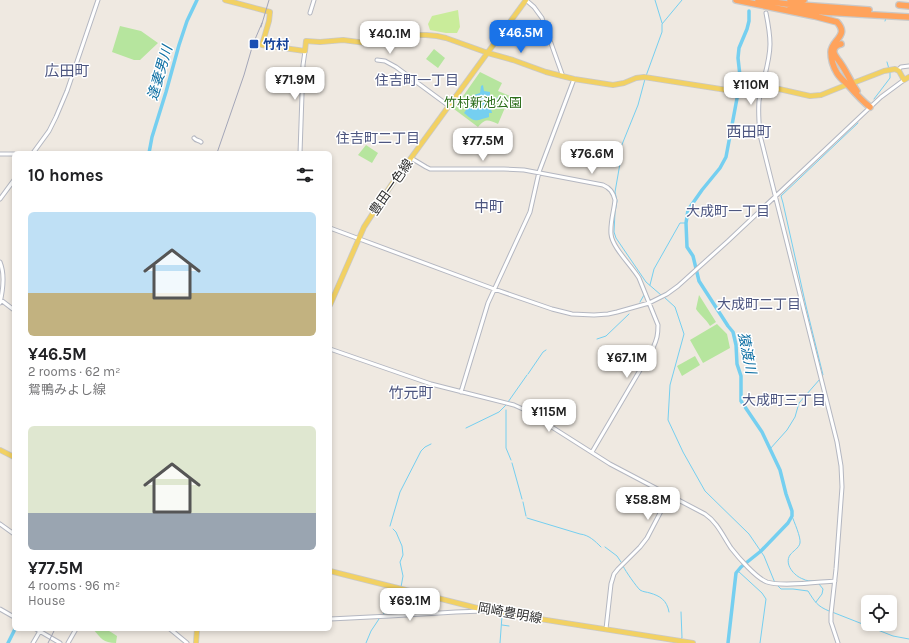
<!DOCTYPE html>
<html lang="en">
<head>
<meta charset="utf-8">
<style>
	body { margin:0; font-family:Karla,"Noto Sans JP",sans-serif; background:#f2f2f2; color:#202124; height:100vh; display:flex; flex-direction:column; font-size:15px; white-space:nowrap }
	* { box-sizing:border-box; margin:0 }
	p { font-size:13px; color:#757577 }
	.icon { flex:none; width:22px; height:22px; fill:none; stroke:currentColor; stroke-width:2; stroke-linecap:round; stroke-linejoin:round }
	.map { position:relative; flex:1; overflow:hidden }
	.side { position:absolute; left:12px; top:151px; width:320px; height:480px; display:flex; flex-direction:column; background:#fff; border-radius:6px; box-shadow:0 2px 6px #0003 }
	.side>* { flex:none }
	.fabs { position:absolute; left:861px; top:595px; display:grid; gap:8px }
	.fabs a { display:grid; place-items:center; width:36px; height:36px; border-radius:6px; background:#fff; box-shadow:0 2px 6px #0003; font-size:20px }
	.price { position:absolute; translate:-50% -34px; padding:0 9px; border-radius:8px; background:#fff; color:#222; font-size:13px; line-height:26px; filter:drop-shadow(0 1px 2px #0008) }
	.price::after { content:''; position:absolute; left:50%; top:24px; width:12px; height:9px; margin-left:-6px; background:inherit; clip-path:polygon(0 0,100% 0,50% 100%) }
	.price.active { background:#1a73e8; color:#fff }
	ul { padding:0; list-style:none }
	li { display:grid; align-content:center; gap:8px; height:212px; padding:0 16px }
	li span { display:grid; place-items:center; height:124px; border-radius:6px; color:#555 }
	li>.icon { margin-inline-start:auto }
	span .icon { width:72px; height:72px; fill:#fffc; stroke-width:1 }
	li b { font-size:17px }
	h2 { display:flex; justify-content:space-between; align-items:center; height:48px; padding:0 16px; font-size:17px }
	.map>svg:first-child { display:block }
</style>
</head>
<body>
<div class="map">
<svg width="909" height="643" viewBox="0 0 909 643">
	<rect width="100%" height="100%" fill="#efe9e1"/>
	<path fill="#b6e59e" d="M120 26 141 31 158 43 140 60H134L112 52Z
		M434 49 445 58 438 68 426 59Z
		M480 72 502 83 498 91 510 96 498 124C488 120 486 118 478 127L454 109Z
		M366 145 378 153 372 163 358 155Z
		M699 295 716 322 710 326C706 319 700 315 696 309Z
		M717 324 727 334 730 348 703 363 690 340Z
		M695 356 700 365 682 376 677 366Z
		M93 629C106 629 107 629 117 636L116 643C103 643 101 638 93 629Z"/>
	<path fill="#c9ec9a" d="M458 10 460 27 457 33H446L430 30 428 24 432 16Z"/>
	<path fill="#75cff0" d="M483 85 484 91 490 92V96L494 101 499 96V97L491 109 492 113H489V117C475 121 476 123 464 113L466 110 465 105 471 96 480 93 481 86Z"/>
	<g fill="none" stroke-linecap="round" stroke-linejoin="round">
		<path stroke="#75cff0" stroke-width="1" d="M655 0 662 23
			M885 21 886 18
			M887 62 889 69
			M646 76 662 32V24L682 0
			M645 79 638 105 621 147 622 152 615 192 617 201 615 212 614 232 616 238 646 282 661 295
			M874 99 890 78V72
			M650 285 654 269 680 223H686
			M664 297 675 307 684 334 670 385 668 420 683 452 705 491 749 534 764 556 775 583
			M640 302 644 295
			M597 339 606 336 629 314
			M528 374 543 352 546 350
			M822 376 823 375 806 306 783 203 781 196 858 123
			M508 402 527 375
			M506 410V448L511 460
			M466 428 499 412 506 405
			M770 449 787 430 795 417 799 403 820 379
			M512 463 522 499
			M523 502 526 516
			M792 516C794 522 801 537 800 543 799 548 793 551 790 555 784 564 794 576 803 579 806 581 811 581 815 581
			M527 518 580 534C589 535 595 541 601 547
			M390 526 400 492 421 451 425 447 431 444
			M393 529 396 532 402 546 403 555 400 562 403 576 401 587
			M605 547 617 556 621 562
			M623 566C626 572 636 586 640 590 643 592 647 592 650 593 660 596 667 600 669 612
			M738 571 762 593 766 599 760 643
			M777 585 781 589H793L808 591C815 602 817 606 829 611
			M816 602 822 594 823 589 819 584
			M832 612 893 636 909 639
			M382 616 399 592
			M502 625 509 626
			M680 639 682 638 681 612
			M366 643 371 631 379 619
			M500 643 502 616"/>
		<path stroke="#75cff0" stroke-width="3.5" d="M149 153 152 137 166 92 179 45 187 21 197 0
			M8 643 15 629
			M728 643 736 573 741 567 761 551 788 523 792 516V511L786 494 780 470 762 432 741 401V376L737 364 736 345 733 332 728 326 699 281 693 256 687 247 686 223 688 210 702 190 720 168 726 157 738 93 740 76 738 58 739 48 747 29 749 21V11"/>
		<defs>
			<path id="minor" d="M526 0 534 7 542 18 562 74V76
				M310 13 314 0
				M766 13C768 23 770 33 770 44 770 63 762 82 759 101 758 113 759 124 760 135L837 442 841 466 842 487 836 569 831 614V622L838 643
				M377 60 385 61 396 67 449 106
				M898 70 901 67 909 66
				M194 138C196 141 199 140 201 142
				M33 153 49 131 56 117 67 91 98 0
				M300 153 303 65 305 51
				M0 154H14
				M411 158 426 167 430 169H504L524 170 603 185C610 188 613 192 615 200 614 211 610 222 611 234 612 247 631 265 639 278L658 325C658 335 657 339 653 348L592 452
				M0 199 14 180
				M330 228 494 289 552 309 572 314 594 315 608 314 617 312 649 303 667 294 678 286 728 241 881 97 904 80
				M0 262C5 274 3 290 0 303
				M1 300 14 310
				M330 349 431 384 514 405 525 410 610 464 705 514C717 522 723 536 731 548 738 557 756 578 767 582 782 587 818 582 835 581
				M461 392 488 303 530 212 539 172 574 79
				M0 524 14 534
				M0 609 14 617
				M330 619 390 616 456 612 484 611
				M36 629 60 643
				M170 629 187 643
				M606 629 611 584 614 574 618 569 640 547 647 538 670 494
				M33 643 40 631
				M68 643 76 629"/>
			<path id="major" d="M225 0 270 12 269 21 262 45 305 51 306 41 320 42 343 40 374 44H379L396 36 402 35H426L437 36 446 38 488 53 513 60 546 72 574 79 613 85 624 83 636 78 644 77 746 93 779 89 810 96 821 95 846 85
				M853 83 884 71 895 69 899 71 904 80 909 77
				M330 305 364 227 392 184 526 0
				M0 450 14 457
				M330 571 489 611 693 643
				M196 643 197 629"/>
			<path id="highway" d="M736 0 814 16 837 22C850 36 831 40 831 52 831 59 834 68 837 73 840 78 844 81 848 85 855 93 862 101 870 107
				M758 0 787 4 869 10
				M790 0H804
				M899 5 909 6
				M790 8 824 12 909 17
				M841 44C836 45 833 48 834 53 835 56 837 58 839 61 846 70 850 81 857 91"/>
		</defs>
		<use href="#minor" stroke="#b4b7c1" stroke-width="5"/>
		<use href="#major" stroke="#c9c9c9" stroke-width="6"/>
		<use href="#highway" stroke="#c9c9c9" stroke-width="8"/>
		<use href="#minor" stroke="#fff" stroke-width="3"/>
		<use href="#major" stroke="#f2d163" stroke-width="4.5"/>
		<use href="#highway" stroke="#ffa35c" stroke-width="5.5"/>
		<path stroke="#a3a6b8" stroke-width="1" d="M261 27 269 0
			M217 153 244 75 253 44 262 23
			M48 643 55 629"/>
	</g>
	<rect fill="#1a4fb4" stroke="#fff" stroke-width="1.5" x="249" y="39" width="10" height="10" rx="2"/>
	<g text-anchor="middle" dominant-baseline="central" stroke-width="3" stroke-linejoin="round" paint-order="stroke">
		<g font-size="13" font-weight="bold" fill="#164399" stroke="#fff" text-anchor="start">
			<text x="263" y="44">竹村</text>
		</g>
		<g font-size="13" fill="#2c6e1b" stroke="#fff">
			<text x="483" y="102">竹村新池公園</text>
		</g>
		<g font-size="13" fill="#2e2e2e" stroke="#fff">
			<text transform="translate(391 187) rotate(-55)">豊田一色線</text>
			<text transform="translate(510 613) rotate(10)">岡崎豊明線</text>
		</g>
		<g font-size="14" font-style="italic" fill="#0d6fa3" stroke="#fff">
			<text transform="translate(160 73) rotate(-74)">逢妻男川</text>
			<text transform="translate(747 353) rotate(79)">猿渡川</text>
		</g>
		<g font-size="14" fill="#4d5680" stroke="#fff">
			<text x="417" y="80">住吉町一丁目</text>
			<text x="378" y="138">住吉町二丁目</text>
			<text x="728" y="211">大成町一丁目</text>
			<text x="759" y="304">大成町二丁目</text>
			<text x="784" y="400">大成町三丁目</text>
		</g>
		<g font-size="15" fill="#4d5680" stroke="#fff">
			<text x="67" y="71">広田町</text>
			<text x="749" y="132">西田町</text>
			<text x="489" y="207">中町</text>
			<text x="411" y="393">竹元町</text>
		</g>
	</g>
</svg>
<div class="fabs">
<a><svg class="icon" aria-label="locate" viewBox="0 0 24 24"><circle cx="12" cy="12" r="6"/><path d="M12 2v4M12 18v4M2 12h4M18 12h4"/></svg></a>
</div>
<b class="price active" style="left:521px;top:54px">¥46.5M</b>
<b class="price" style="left:390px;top:55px">¥40.1M</b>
<b class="price" style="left:295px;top:101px">¥71.9M</b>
<b class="price" style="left:751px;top:106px">¥110M</b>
<b class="price" style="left:483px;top:162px">¥77.5M</b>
<b class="price" style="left:592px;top:175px">¥76.6M</b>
<b class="price" style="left:627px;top:379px">¥67.1M</b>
<b class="price" style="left:549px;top:433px">¥115M</b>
<b class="price" style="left:648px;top:521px">¥58.8M</b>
<b class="price" style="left:410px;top:622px">¥69.1M</b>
<section class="side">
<h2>10 homes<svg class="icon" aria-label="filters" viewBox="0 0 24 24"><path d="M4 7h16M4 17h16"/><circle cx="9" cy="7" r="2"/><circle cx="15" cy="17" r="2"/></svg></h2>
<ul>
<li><span style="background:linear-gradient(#bfe0f5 65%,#c2b280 0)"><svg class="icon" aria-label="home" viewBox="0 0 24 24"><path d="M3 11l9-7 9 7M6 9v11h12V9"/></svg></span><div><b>¥46.5M</b><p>2 rooms · 62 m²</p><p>鴛鴨みよし線</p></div></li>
<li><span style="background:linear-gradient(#dfe7d0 70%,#9aa5b1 0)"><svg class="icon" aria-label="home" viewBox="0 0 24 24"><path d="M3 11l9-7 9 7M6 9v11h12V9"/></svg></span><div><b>¥77.5M</b><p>4 rooms · 96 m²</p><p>House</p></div></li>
</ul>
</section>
</div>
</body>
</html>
